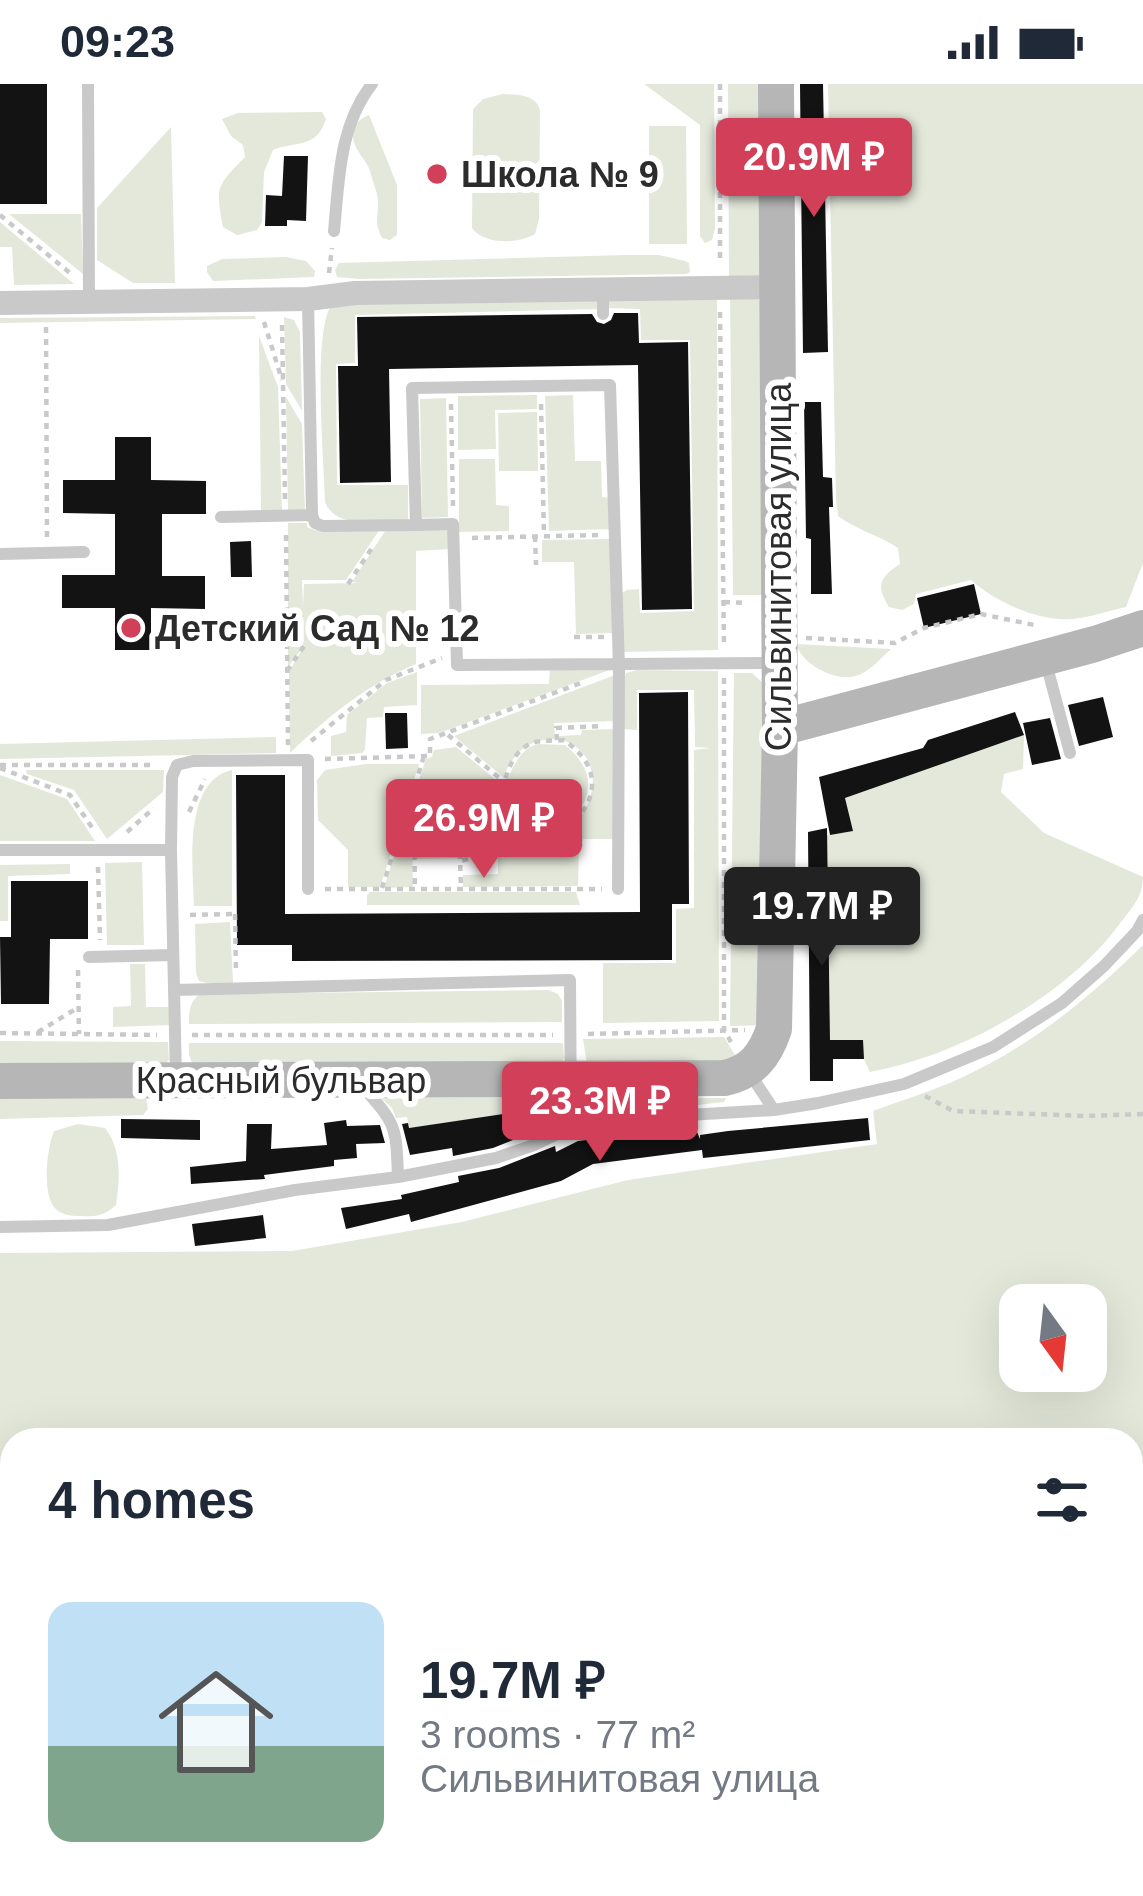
<!DOCTYPE html>
<html lang="en">
<head>
<meta charset="utf-8">
<style>
	body { margin:0; font-family:Helvetica,sans-serif; background:#f6f6f7; color:#1f2937; height:100vh; display:flex; flex-direction:column; font-size:45px; white-space:nowrap }
	* { box-sizing:border-box; margin:0 }
	p { font-size:39px; color:#747a83 }
	.icon { flex:none; width:66px; height:66px; fill:none; stroke:currentColor; stroke-width:2; stroke-linecap:round; stroke-linejoin:round }
	.map { position:relative; flex:1; overflow:hidden }
	.details { position:absolute; left:0px; top:1344px; width:1143px; height:468px; display:flex; flex-direction:column; background:#fff; border-radius:36px 36px 0 0; box-shadow:0 12px 48px #0002 }
	.details>* { flex:none }
	.needle { width:78px; rotate:165deg }
	.tools { position:absolute; left:999px; top:1200px; display:grid; gap:24px }
	.tools a { display:grid; place-items:center; width:108px; height:108px; border-radius:24px; background:#fff; box-shadow:0 12px 48px #0002; font-size:60px }
	.price { position:absolute; translate:-50% -102px; padding:0 27px; border-radius:12px; background:#d13f59; color:#fff; font-size:39px; line-height:78px; filter:drop-shadow(0 3px 6px #0008) }
	.price::after { content:''; position:absolute; left:50%; top:72px; width:36px; height:27px; margin-left:-18px; background:inherit; clip-path:polygon(0 0,100% 0,50% 100%) }
	.price.active { background:#222; color:#fff }
	ul { padding:0; list-style:none }
	li { display:flex; align-items:center; gap:36px; height:300px; padding:0 48px }
	li+li { border-top:3px solid #e0e1e3 }
	li span { display:grid; place-items:center; flex:none; width:336px; height:240px; border-radius:24px; color:#555 }
	li>.icon { margin-inline-start:auto }
	span .icon { width:144px; height:144px; fill:#fffc; stroke-width:1 }
	li b { font-size:51px }
	h2 { display:flex; justify-content:space-between; align-items:center; height:144px; padding:0 48px; font-size:51px }
	.status { display:flex; justify-content:space-between; align-items:center; height:84px; padding:0 60px; background:#fff; direction:ltr }
	.status svg { height:33px; fill:currentColor }
	.map>svg:first-child { display:block }
</style>
</head>
<body>
<div class="status"><b>09:23</b><svg viewBox="0 0 49 12"><path d="M0 12V9h3v3zM5 12V6h3v6zM10 12V3h3v9zM15 12V0h3v12zM26 1h20v11H26zM47 4h2v5h-2z"/></svg></div>
<div class="map">
<svg width="1143" height="1812" viewBox="0 0 1143 1812">
	<rect width="100%" height="100%" fill="#fff"/>
	<path fill="#e3e8da" fill-rule="evenodd" d="M644 0H714L715 144 712 156 705 159 700 152V41Z
		M728 0H765L760 192 729 195Z
		M828 0H1143V479L1126 523C1104 528 1081 537 1058 535 1029 533 992 515 971 496L916 510 914 520 902 526 889 523C875 501 880 493 900 480L898 464C879 451 856 446 838 432L836 416Z
		M503 10C518 11 535 10 540 26L539 135 535 150C518 160 484 161 472 144L473 25 483 15Z
		M322 28 326 35C316 65 299 56 273 66L264 88 262 138 257 146 237 151 223 143C215 102 217 102 245 73L243 61 231 52 222 35 238 29Z
		M369 31 397 101V151L390 156 382 154C373 136 379 133 378 116 377 107 372 96 370 87 366 74 353 66 353 52 353 40 358 36 369 31Z
		M649 42H686L687 160H649Z
		M171 43 175 199H133L97 176V124Z
		M9 130H81L83 190Z
		M0 138 74 200 14 201 12 163H0Z
		M626 171H659L685 177 689 179 690 188 686 190 358 195 337 193 335 186 339 179Z
		M286 173 306 177 315 187 314 193 213 197 207 188V182L222 175Z
		M717 208 718 566 621 568 622 509 627 506 639 505 640 529 694 527 690 256H641L640 225 607 224 609 210Z
		M596 210 600 225 355 231V279L336 280 337 401H408V436C382 436 336 447 325 418 324 374 313 257 330 223L348 216Z
		M730 211 754 212 760 217 766 511H733Z
		M255 232 256 235 0 239V234Z
		M284 233 294 236 300 248 302 327 286 300Z
		M259 252 278 303 282 427H261Z
		M537 311V325L495 326 496 365 458 366V312Z
		M573 311 575 377H601L602 413 610 414 611 445 549 447 545 312Z
		M286 313 302 340 305 428H288Z
		M446 314 448 433 422 434 420 315Z
		M537 328 538 387H499L498 329Z
		M459 375H495L496 421 509 422V447L459 448Z
		M288 439H307V443L315 446 380 445 346 496H302L303 523 304 500 359 499 352 498 387 444 450 443 451 465 416 467V580C368 600 327 633 290 669L289 588 304 562 288 583Z
		M611 455 613 549 576 550 574 478H542V456Z
		M796 560 891 565C882 573 872 585 861 590 839 601 802 581 796 560Z
		M550 582 615 584 439 649 421 650V601L549 600Z
		M637 586 718 587 719 937 603 939V879H676V825L694 824V666L711 664 695 663 694 606H637V646L622 645 623 599 626 589Z
		M417 588V621L384 623 383 633 367 634 365 665 363 669 331 672V652L346 648 347 631 387 599Z
		M734 589H752L764 600 765 941 730 942Z
		M615 591 616 637 554 639 555 655C526 656 515 668 503 693L454 652Z
		M615 645 614 755H583L582 759 566 747C600 722 606 667 558 655V652L581 651 582 646Z
		M1024 651 1023 685 1004 690 1001 708 1044 749 1143 793C1143 814 1130 826 1118 842 1064 914 958 972 870 988L864 975 830 956 827 751 852 747 845 714Z
		M276 653V669L0 675V660Z
		M538 660 565 661C597 687 596 717 563 743L507 696C514 681 521 664 538 660Z
		M456 663 500 699C497 707 494 720 489 726 472 749 428 742 403 743L426 675 432 673 434 666Z
		M366 680H419L380 803H348V766L318 736 317 696 325 686Z
		M26 686H164L163 708 107 755 74 706 27 690Z
		M232 686V822H194C193 784 182 697 232 686Z
		M0 691 67 715 95 757H0Z
		M504 701 557 747 535 756 497 765 496 762 470 764V773L461 775 460 746C491 737 494 731 504 701Z
		M402 747H412L413 803 384 804Z
		M416 747H457L458 774 416 775Z
		M560 749 579 765 578 802 463 803V791L498 790V769Z
		M142 778 144 861H107L105 779Z
		M70 780V790L8 792V837H0V781Z
		M370 808H576L580 821H367V811Z
		M230 838 233 899 212 900 199 897 196 889 195 840Z
		M1143 861V1764L1131 1767V1356H12V1800H990L939 1812H0V1169L292 1167 462 1138 628 1096 877 1060 873 1027C902 1016 933 1007 961 994 1031 962 1089 914 1143 861ZM1020 1221H1086V1287H1020Z
		M130 880H145L146 923H170V941L113 943V923L131 922Z
		M548 906 558 910 562 917V938L189 940C189 927 189 919 200 910Z
		M724 953 739 978 587 980 583 955Z
		M0 957 168 958 169 976 162 983 0 987Z
		M189 959H563L564 974 559 983 193 981 189 971Z
		M378 1011 557 1013 562 1015C566 1036 547 1038 531 1040L529 1027 409 1044 407 1033 396 1034 392 1024Z
		M726 1014 724 1018C679 1023 620 1033 576 1022L575 1015Z
		M0 1015H146L148 1025 143 1031 0 1035Z
		M78 1040 105 1044C122 1066 120 1094 116 1121 105 1132 95 1133 80 1132 71 1132 60 1131 54 1123 42 1107 47 1064 54 1047Z"/>
	<path fill="#131313" d="M0 0H47V120H0Z
		M800 0H823L828 268 803 269Z
		M284 72H308L306 137 287 136V142H265L266 111 282 112Z
		M614 229H638L639 259 688 258 692 525 642 526 638 281 389 285 391 398 340 399 338 282H358L357 233 592 230 597 238 604 240 611 236Z
		M804 318H821L823 393 832 394 833 423H829L832 510H811V455L806 454Z
		M115 353H151V396L206 397V430H162V492H205V525L151 524V566H115V524H62V491H115V430L63 429V396H115Z
		M251 457 252 493H231L230 458Z
		M974 500 981 530 924 544 917 514Z
		M688 608 689 820H672V876L292 877V861H237L236 691H285V830L640 828 639 609Z
		M1103 613 1113 653 1079 662 1068 621Z
		M1015 628 1024 651 845 714 853 747 830 751 819 693 923 664 928 656Z
		M385 629H407L408 664 386 665Z
		M1050 634 1061 675 1032 681 1023 639Z
		M827 744 830 956H863L864 975H833V997H810L808 748Z
		M11 797H88V855H50L49 920H1L0 853H11Z
		M530 1026 531 1040 552 1037 553 1040 493 1064 453 1072 452 1064 410 1071 402 1040 408 1039 409 1044Z
		M868 1034 870 1056 703 1074 702 1066 593 1080 561 1097 411 1138 409 1130 346 1145 341 1124 402 1115 401 1111 459 1098 458 1092 499 1084 555 1062 556 1068 578 1057 695 1043 700 1055V1051L728 1047Z
		M121 1035 200 1036V1056L121 1054Z
		M346 1036 347 1042 380 1041 385 1059 356 1060 357 1074 334 1076V1082L264 1091 265 1095 191 1100 190 1083 246 1077 247 1040H272L271 1065 327 1061 324 1039Z
		M263 1131 266 1154 195 1162 192 1140Z"/>
	<g fill="none" stroke-linecap="round" stroke-linejoin="round">
		<path stroke="#c9c9c9" stroke-width="4.5" stroke-dasharray="6 6" stroke-linecap="butt" d="M720 0V180
			M0 131 70 189
			M329 189 332 164
			M720 228 724 564
			M264 238 282 296
			M282 241 285 415
			M46 243 47 454
			M451 320 453 422
			M541 320 544 452
			M286 451 288 661
			M535 452 536 481
			M472 454 598 451
			M348 500 374 461
			M724 518 748 519
			M574 553H604
			M806 554 895 559 924 544 981 530 1039 542
			M287 587 304 562
			M724 594V946L731 958
			M448 651 582 763
			M557 656 556 644 604 642
			M311 657 386 596 442 574
			M325 675 430 672V655L581 599
			M0 681H156
			M0 684 70 711 95 748
			M189 728 205 695
			M401 745C425 746 454 750 476 740 509 726 498 669 535 658 544 656 554 657 564 656 580 668 593 681 592 702 589 755 502 767 460 777
			M459 745 461 805
			M414 746 415 806
			M127 748 154 724
			M98 783 100 856
			M382 804 424 672
			M325 805H602
			M235 830 236 890
			M190 831 233 830
			M78 886 79 950
			M38 948 79 923
			M0 949 157 951
			M588 950 745 946
			M192 951H553
			M925 1012 953 1027 1085 1032 1143 1030"/>
		<path stroke="#c9c9c9" stroke-width="12" d="M88 0 89 216
			M334 147C339 96 339 42 372 0
			M603 206V230
			M308 215 312 431 315 439 323 442 416 441 412 304 610 301 619 583 618 805
			M221 433 312 431
			M416 441 453 440 457 581 778 579
			M0 470 84 468
			M1045 575 1070 669
			M0 766H171L176 995
			M171 766 172 693 177 681 193 677 308 676V805
			M89 873 173 871
			M174 906 570 896 571 1043
			M748 987 774 1026
			M363 1003C397 1041 396 1043 398 1093
			M0 1143 108 1141 295 1106 398 1093 496 1074 534 1061 571 1043 620 1035 774 1026 818 1019 904 1000 993 963 1062 919 1104 882 1137 847 1143 836"/>
		<path stroke="#c9c9c9" stroke-width="24" d="M0 219 308 215 355 209 777 203"/>
		<path stroke="#b6b6b6" stroke-width="36" d="M780 644 1095 560 1143 544
			M0 997 724 994C753 988 765 971 774 945L780 644 776 0"/>
	</g>
	<g fill="#d13f59" stroke="#fff" stroke-width="4.5">
		<circle cx="437" cy="90" r="12"/>
		<circle cx="131" cy="544" r="12"/>
	</g>
	<g text-anchor="middle" dominant-baseline="central" stroke-width="12" stroke-linejoin="round" paint-order="stroke">
		<g font-size="36" font-weight="bold" fill="#2c2c2c" stroke="#fff" text-anchor="start">
			<text x="461" y="90">Школа № 9</text>
			<text x="155" y="544">Детский Сад № 12</text>
		</g>
		<g font-size="36" fill="#2c2c2c" stroke="#fff">
			<text transform="translate(778 483) rotate(-90)">Сильвинитовая улица</text>
			<text x="281" y="996">Красный бульвар</text>
		</g>
	</g>
</svg>
<div class="tools">
<a><svg class="needle" viewBox="-14 -14 28 28"><path d="M0-13l5 13h-10z" fill="#e53935"/><path d="M0 13l5-13h-10z" fill="#747a83"/></svg></a>
</div>
<b class="price" style="left:814px;top:136px">20.9M ₽</b>
<b class="price" style="left:484px;top:797px">26.9M ₽</b>
<b class="price active" style="left:822px;top:885px">19.7M ₽</b>
<b class="price" style="left:600px;top:1080px">23.3M ₽</b>
<section class="details">
<h2>4 homes<svg class="icon" aria-label="filters" viewBox="0 0 24 24"><path d="M4 7h16M4 17h16"/><circle cx="9" cy="7" r="2"/><circle cx="15" cy="17" r="2"/></svg></h2>
<ul>
<li><span style="background:linear-gradient(#bfe0f5 60%,#7fa58c 0)"><svg class="icon" aria-label="home" viewBox="0 0 24 24"><path d="M3 11l9-7 9 7M6 9v11h12V9"/></svg></span><div><b>19.7M ₽</b><p>3 rooms · 77 m²</p><p>Сильвинитовая улица</p></div></li>
</ul>
</section>
</div>
</body>
</html>
